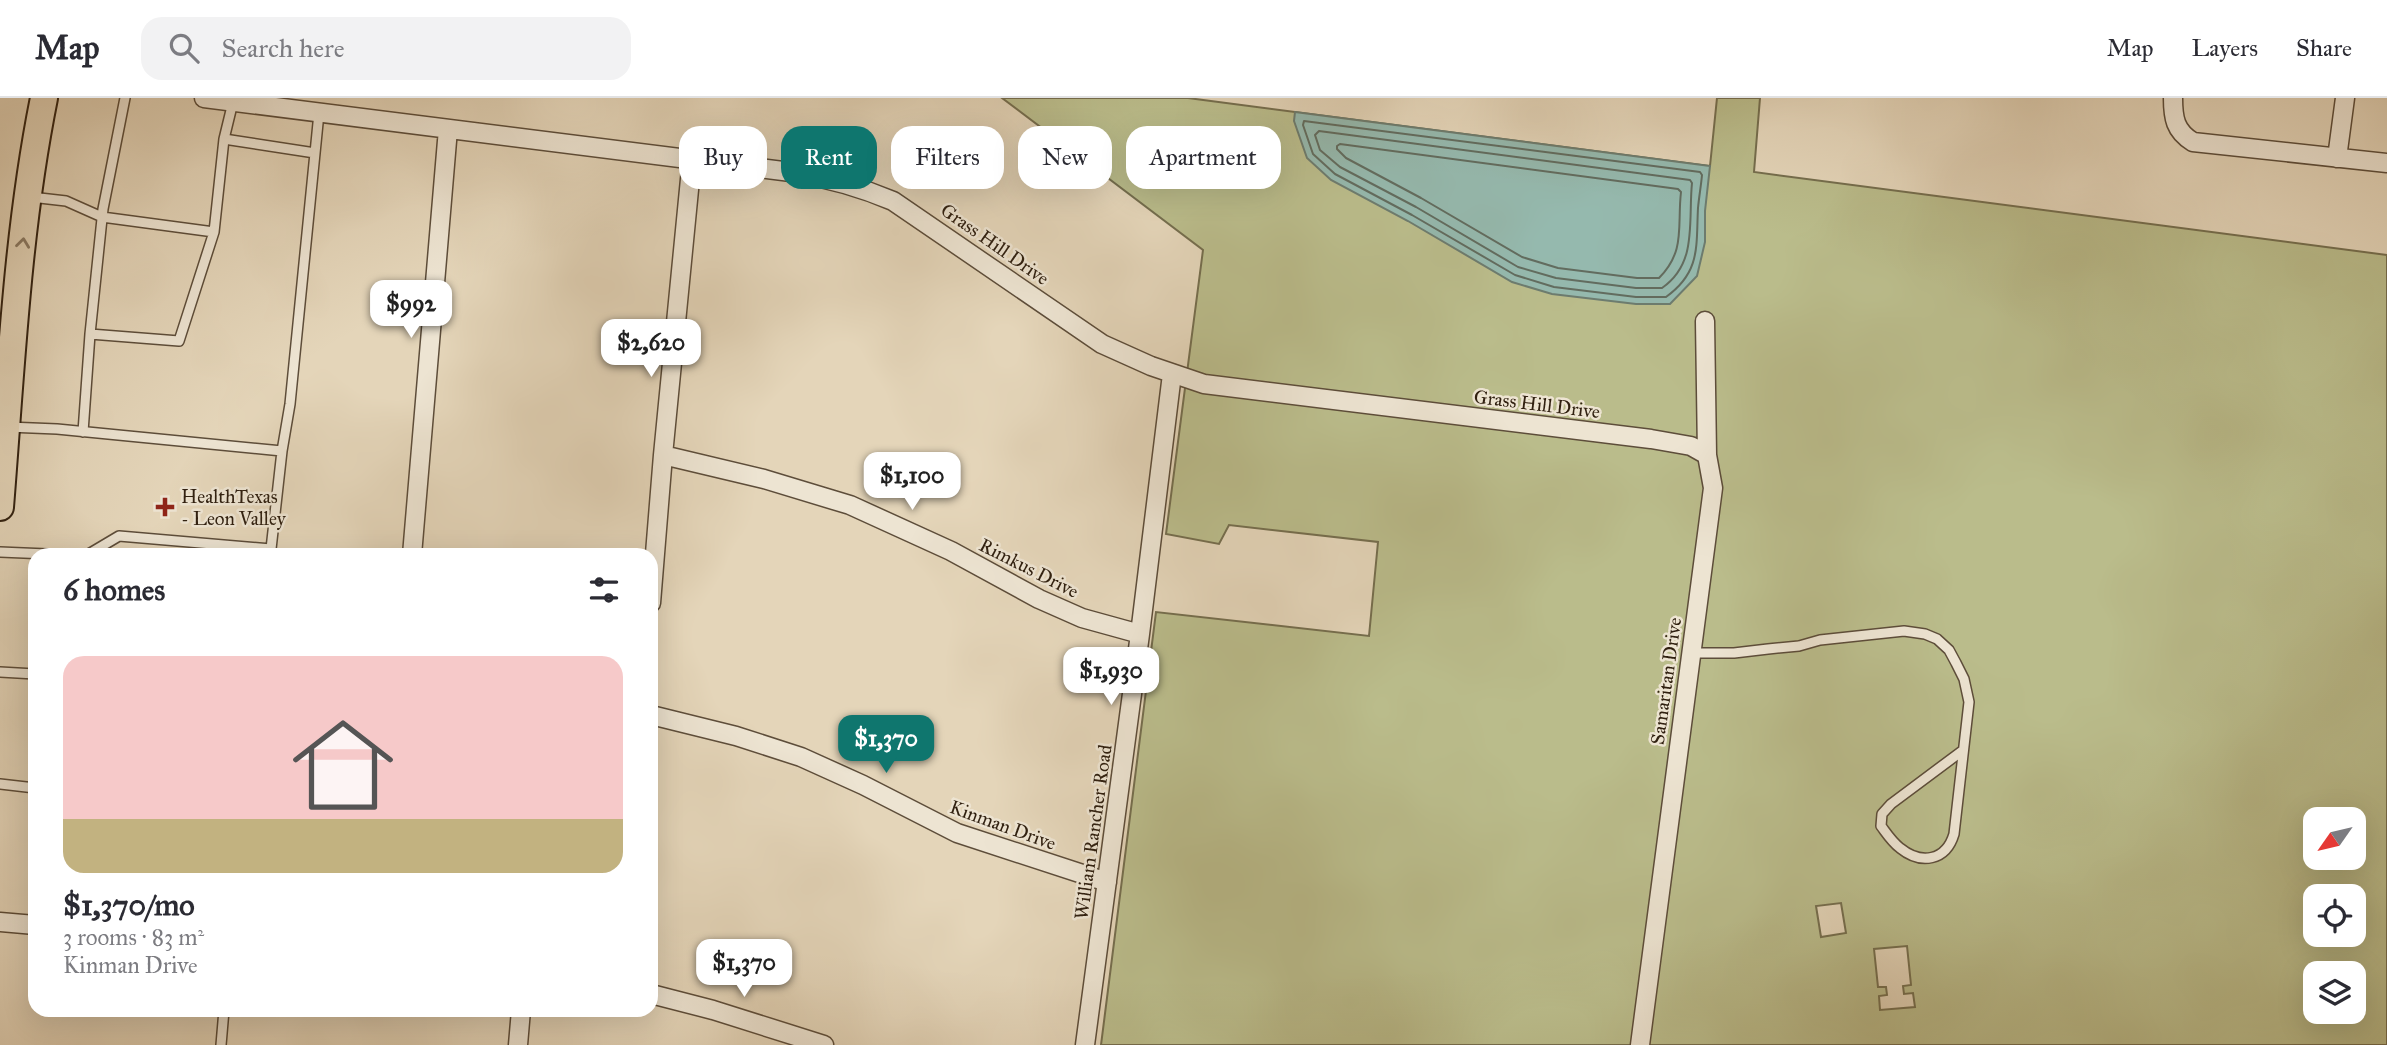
<!DOCTYPE html>
<html lang="en">
<head>
<meta charset="utf-8">
<style>
	body { margin:0; font-family:"IM FELL Great Primer",serif; background:#f2f2f3; color:#2b2b33; height:100vh; display:flex; flex-direction:column; font-size:26px; white-space:nowrap }
	* { box-sizing:border-box; margin:0 }
	p { font-size:23px; color:#7c7c81 }
	.icon { flex:none; width:38px; height:38px; fill:none; stroke:currentColor; stroke-width:2; stroke-linecap:round; stroke-linejoin:round }
	.map { position:relative; flex:1; overflow:hidden }
	.details { position:absolute; left:28px; top:450px; width:630px; height:469px; display:flex; flex-direction:column; background:#fff; border-radius:21px; box-shadow:0 7px 28px #0002 }
	.details>* { flex:none }
	.top-card { position:absolute; left:679px; top:28px; width:665px; height:63px; display:flex; gap:14px }
	.needle { width:46px; rotate:236deg }
	.tools { position:absolute; left:2303px; top:709px; display:grid; gap:14px }
	.tools a { display:grid; place-items:center; width:63px; height:63px; border-radius:14px; background:#fff; box-shadow:0 7px 28px #0002; font-size:35px }
	.price { position:absolute; translate:-50% -60px; padding:0 16px; border-radius:14px; background:#fff; color:#222; font-size:23px; line-height:46px; filter:drop-shadow(0 2px 4px #0008) }
	.price::after { content:''; position:absolute; left:50%; top:42px; width:21px; height:16px; margin-left:-10px; background:inherit; clip-path:polygon(0 0,100% 0,50% 100%) }
	.price.selected { background:#0f766e; color:#fff }
	ul { padding:0; list-style:none }
	li { display:grid; align-content:center; gap:14px; height:371px; padding:0 35px }
	li+li { border-top:2px solid #e1e1e2 }
	li span { display:grid; place-items:center; height:217px; border-radius:21px; color:#555 }
	li>.icon { margin-inline-start:auto }
	span .icon { width:126px; height:126px; fill:#fffc; stroke-width:1 }
	li b { font-size:30px }
	h2 { display:flex; justify-content:space-between; align-items:center; height:84px; padding:0 35px; font-size:30px }
	.tag { padding:0 24px; border-radius:21px; background:#fff; box-shadow:0 7px 28px #0002; font-size:24px; line-height:63px }
	.tag.selected { background:#0f766e; color:#fff }
	header { display:flex; align-items:center; gap:42px; box-sizing:border-box; height:98px; padding:0 35px; background:#fff; border-bottom:2px solid #e1e1e2 }
	header strong { font-size:33px }
	nav { display:flex; gap:38px; margin-inline-start:auto; font-size:24px }
	.search { width:490px; height:63px; background:#f2f2f3; display:flex; align-items:center; gap:18px; box-sizing:border-box; padding:0 24px; border-radius:21px; color:#7c7c81; font-size:26px }
	.map>svg:first-child { display:block }
</style>
</head>
<body>
<header>
<strong>Map</strong>
<div class="search"><svg class="icon" aria-label="search" viewBox="0 0 24 24"><circle cx="10" cy="10" r="6"/><path d="M15 15l6 6"/></svg>Search here</div>
<nav><a>Map</a><a>Layers</a><a>Share</a></nav>
</header>
<div class="map">
<svg width="2387" height="947" viewBox="0 0 2387 947">
	<rect width="100%" height="100%" fill="#e4d5b9"/>
	<filter id="stains"><feTurbulence type="fractalNoise" baseFrequency=".00286" numOctaves="4"/><feColorMatrix values="0 0 0 0 .2 0 0 0 0 .09 0 0 0 0 .02 0 0 0 .5 -.17"/></filter>
	<radialGradient id="worn" r=".72"><stop offset=".6" stop-color="#630" stop-opacity="0"/><stop offset="1" stop-color="#630" stop-opacity=".3"/></radialGradient>
	<path fill="#babc8b" stroke="#756e4e" stroke-width="2" fill-rule="evenodd" d="M1002 0H1188L1710 68 1717 0H1760L1754 74 2387 157V947H1101L1156 514 1369 538 1378 444 1229 427 1219 446 1166 436 1203 152ZM2315 721H2354V760H2315ZM2315 798H2354V836H2315ZM1841 805 1846 835 1821 839 1816 808ZM1907 848 1911 887 1903 888 1904 896 1913 895 1915 909 1880 912 1879 898 1887 897 1886 889H1878L1874 851ZM2315 875H2354V914H2315Z"/>
	<path fill="#95b9ae" stroke="#6d7c6f" stroke-width="2" d="M1295 14 1710 68 1705 113V144L1697 178 1670 206H1636L1552 196 1512 184 1408 123 1331 82 1307 60 1294 23Z"/>
	<g fill="none" stroke-linecap="round" stroke-linejoin="round">
		<path stroke="#626c5f" stroke-width="2" d="M1304 23 1700 74 1702 77C1701 88 1699 99 1698 110 1696 148 1701 174 1666 199H1636L1554 189 1515 177 1412 117 1335 76 1313 56 1303 27Z
			M1319 33 1690 82 1692 85C1688 124 1698 165 1662 190H1636L1556 180 1518 169 1416 109 1340 69 1320 52 1315 37Z
			M1340 46 1678 91 1681 94C1677 128 1686 153 1659 180H1637L1558 170 1522 159 1421 100 1346 60 1337 51V48Z"/>
		<defs>
			<path id="lane" d="M224 41 233 4
				M31 99 66 103 102 119 214 134
				M90 236 103 111 125 0
				M8 329 57 331 282 353 290 306 319 15
				M83 334 90 236 179 243 214 134 224 41 315 55
				M0 454 71 457
				M87 457 119 438 271 451 282 353
				M1691 555H1734L1768 551 1799 548 1820 542 1904 533 1925 536 1937 541 1949 552 1956 565 1964 581 1969 604 1954 736C1946 763 1921 767 1900 750 1892 744 1887 736 1881 728L1882 716 1891 706 1962 653
				M0 574 35 576
				M0 686 35 690
				M221 947 224 912"/>
			<path id="street" d="M204 0 791 74C827 80 860 89 893 103L1102 246 1151 268 1204 286 1651 341 1691 348 1707 357
				M2173 0C2173 20 2175 33 2193 44L2387 65
				M2337 60 2345 0
				M663 357 764 381 850 407 951 453 1039 501 1082 520 1140 536
				M412 457 448 31
				M651 505 663 357 692 61
				M651 617 736 638 801 659 863 687 957 735 1107 784
				M0 824 35 827
				M651 896 713 912 824 947
				M518 947 521 912
				M1085 947 1140 536 1172 276
				M1640 947 1713 390 1707 357 1705 223"/>
			<path id="primary" d="M0 409C11 273 17 134 44 0"/>
		</defs>
		<use href="#lane" stroke="#5d4d3a" stroke-width="12"/>
		<use href="#street" stroke="#5d4d3a" stroke-width="21"/>
		<use href="#primary" stroke="#302010" stroke-width="30"/>
		<use href="#lane" stroke="#ede4d2" stroke-width="9"/>
		<use href="#street" stroke="#ede4d2" stroke-width="18"/>
		<use href="#primary" stroke="#e4d5b9" stroke-width="26"/>
	</g>
	<defs><path id="oneway-chevron" d="M-2-3.5L2.5 0L-2 3.5" fill="none" stroke-width="1.6" stroke-linecap="round" stroke-linejoin="round" transform="scale(1.75)"/></defs>
	<use stroke="#8a7a64" href="#oneway-chevron" transform="translate(23 145) rotate(-83)"/>
	<path fill="#8f2418" stroke="#ede4d2" stroke-width="2.5" d="M161.5 398.5h7v7h7v7h-7v7h-7v-7h-7v-7h7z"/>
	<g text-anchor="middle" dominant-baseline="central" stroke-width="5" stroke-linejoin="round" paint-order="stroke">
		<g font-size="19" fill="#302010" stroke="#ede4d2">
			<text transform="translate(995 146) rotate(35)">Grass Hill Drive</text>
			<text transform="translate(1537 306) rotate(7)">Grass Hill Drive</text>
			<text transform="translate(1029 470) rotate(27)">Rimkus Drive</text>
			<text transform="translate(1666 583) rotate(-82)">Samaritan Drive</text>
			<text transform="translate(1003 727) rotate(20)">Kinman Drive</text>
			<text transform="translate(1093 734) rotate(-82)">William Rancher Road</text>
		</g>
		<g font-size="19" fill="#302010" stroke="#ede4d2" text-anchor="start">
			<text x="181" y="398">HealthTexas<tspan x="181" dy="22">- Leon Valley</tspan></text>
		</g>
	</g>
	<rect width="100%" height="100%" filter="url(#stains)"/>
	<rect width="100%" height="100%" fill="url(#worn)"/>
</svg>
<div class="tools">
<a><svg class="needle" viewBox="-14 -14 28 28"><path d="M0-13l5 13h-10z" fill="#e53935"/><path d="M0 13l5-13h-10z" fill="#7c7c81"/></svg></a>
<a><svg class="icon" aria-label="locate" viewBox="0 0 24 24"><circle cx="12" cy="12" r="6"/><path d="M12 2v4M12 18v4M2 12h4M18 12h4"/></svg></a>
<a><svg class="icon" aria-label="layers" viewBox="0 0 24 24"><path d="M12 4l9 5-9 5-9-5zM3 14l9 5 9-5"/></svg></a>
</div>
<b class="price" style="left:411px;top:242px">$992</b>
<b class="price" style="left:651px;top:281px">$2,620</b>
<b class="price" style="left:912px;top:414px">$1,100</b>
<b class="price" style="left:1111px;top:609px">$1,930</b>
<b class="price selected" style="left:886px;top:677px">$1,370</b>
<b class="price" style="left:744px;top:901px">$1,370</b>
<div class="top-card">
<a class="tag">Buy</a>
<a class="tag selected">Rent</a>
<a class="tag">Filters</a>
<a class="tag">New</a>
<a class="tag">Apartment</a>
</div>
<section class="details">
<h2>6 homes<svg class="icon" aria-label="filters" viewBox="0 0 24 24"><path d="M4 7h16M4 17h16"/><circle cx="9" cy="7" r="2"/><circle cx="15" cy="17" r="2"/></svg></h2>
<ul>
<li><span style="background:linear-gradient(#f6c9c9 75%,#c2b280 0)"><svg class="icon" aria-label="home" viewBox="0 0 24 24"><path d="M3 11l9-7 9 7M6 9v11h12V9"/></svg></span><div><b>$1,370/mo</b><p>3 rooms · 83 m²</p><p>Kinman Drive</p></div></li>
</ul>
</section>
</div>
</body>
</html>
